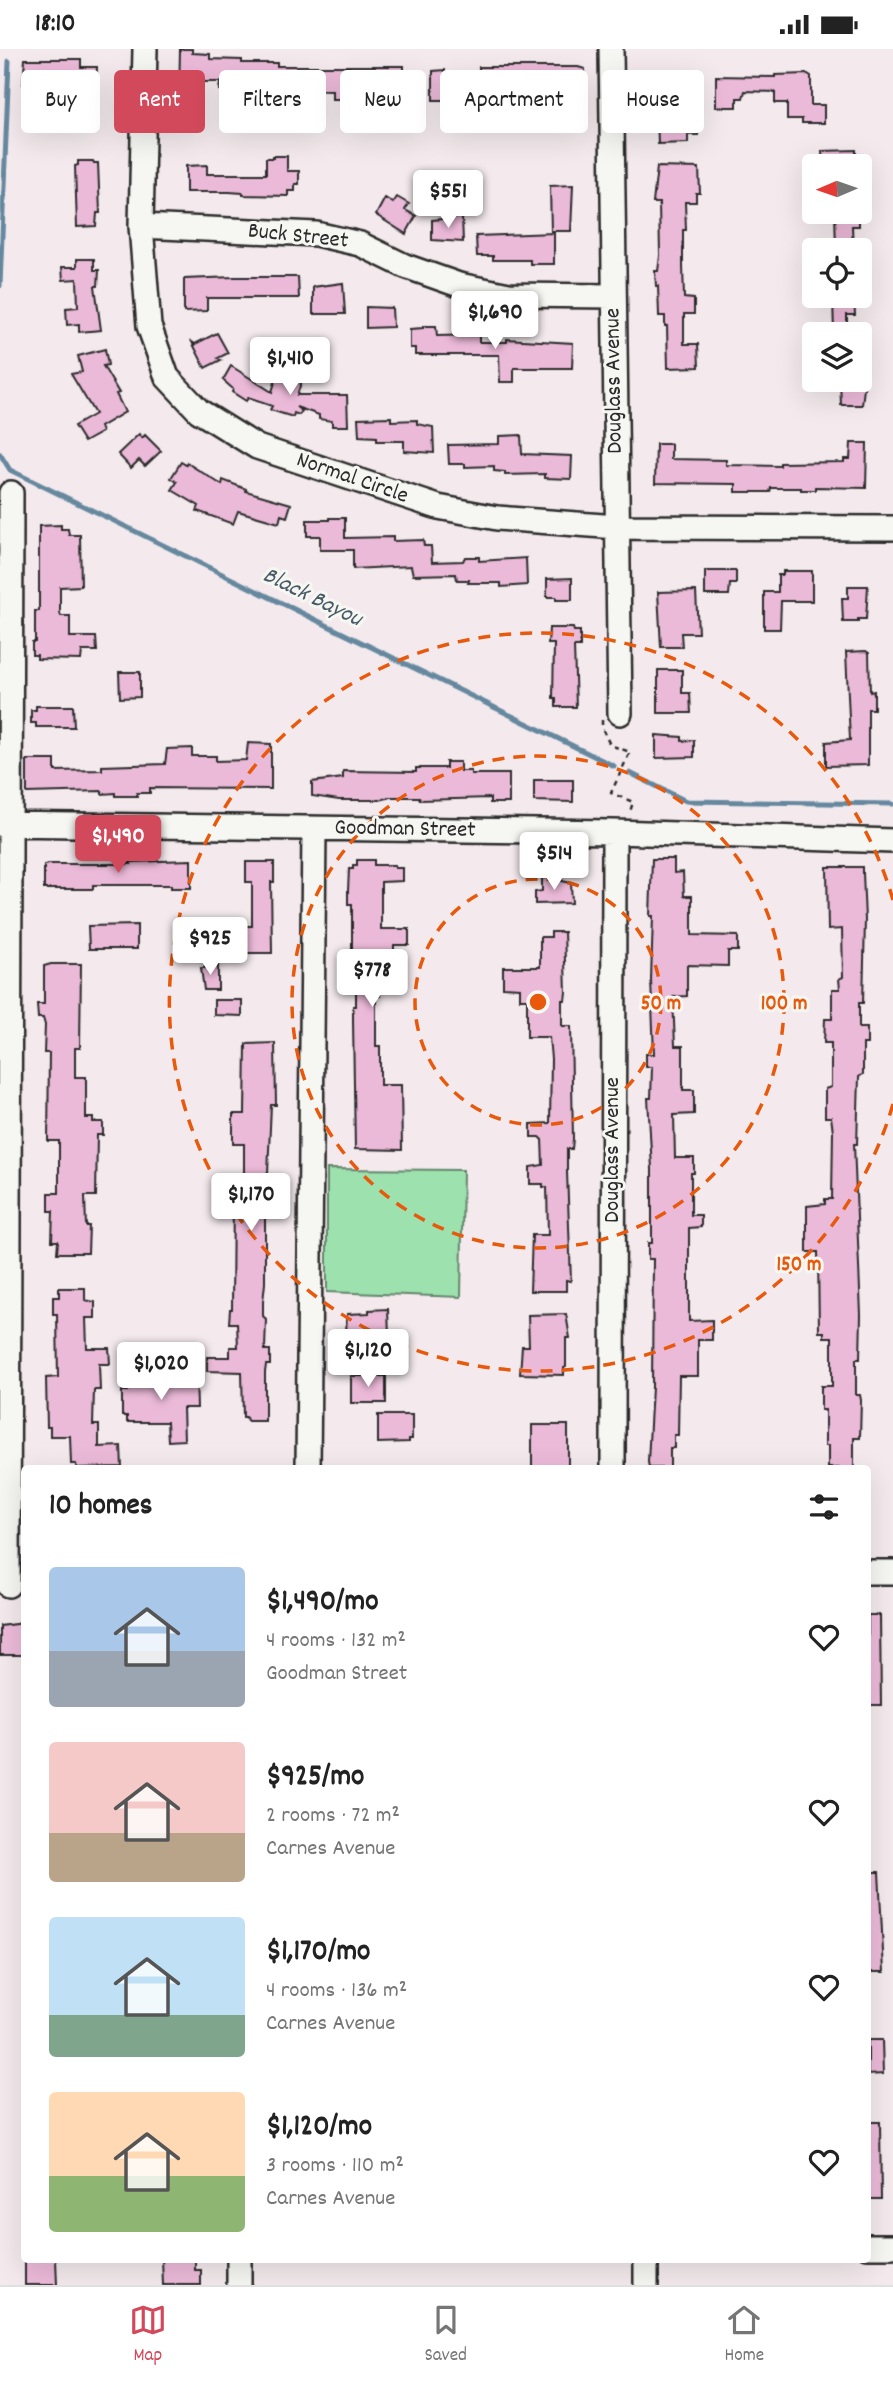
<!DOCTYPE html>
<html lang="en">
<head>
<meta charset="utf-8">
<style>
	body { margin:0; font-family:Dekko,sans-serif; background:#f6f6f6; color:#222; height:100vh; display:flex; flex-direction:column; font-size:26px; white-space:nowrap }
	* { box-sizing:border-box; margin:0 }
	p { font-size:23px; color:#767676 }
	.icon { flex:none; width:38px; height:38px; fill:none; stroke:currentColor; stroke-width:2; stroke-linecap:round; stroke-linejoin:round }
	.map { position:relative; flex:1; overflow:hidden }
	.sheet { position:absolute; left:21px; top:1416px; width:850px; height:798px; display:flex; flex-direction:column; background:#fff; border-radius:7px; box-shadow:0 7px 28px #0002 }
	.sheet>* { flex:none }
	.banner { position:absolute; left:21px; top:21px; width:852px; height:63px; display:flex; gap:14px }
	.needle { width:46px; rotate:268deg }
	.buttons { position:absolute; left:802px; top:105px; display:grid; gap:14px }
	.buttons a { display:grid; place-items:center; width:70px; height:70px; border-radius:7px; background:#fff; box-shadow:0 7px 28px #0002; font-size:35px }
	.price { position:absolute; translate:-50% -60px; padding:0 16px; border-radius:7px; background:#fff; color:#222; font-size:23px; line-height:46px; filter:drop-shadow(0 2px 4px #0008) }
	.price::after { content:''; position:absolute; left:50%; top:42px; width:21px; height:16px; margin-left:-10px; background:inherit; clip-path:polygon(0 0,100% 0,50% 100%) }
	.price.active { background:#d1495b; color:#fff }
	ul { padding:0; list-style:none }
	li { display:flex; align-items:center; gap:21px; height:175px; padding:0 28px }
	li span { display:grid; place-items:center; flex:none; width:196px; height:140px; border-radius:7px; color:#555 }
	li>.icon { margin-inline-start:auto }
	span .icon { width:84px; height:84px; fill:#fffc; stroke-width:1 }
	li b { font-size:30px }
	h2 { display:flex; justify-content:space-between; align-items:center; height:84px; padding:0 28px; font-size:30px }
	.chip { padding:0 24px; border-radius:7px; background:#fff; box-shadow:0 7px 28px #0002; font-size:24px; line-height:63px }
	.chip.active { background:#d1495b; color:#fff }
	.status { display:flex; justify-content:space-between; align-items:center; height:49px; padding:0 35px; background:#fff; direction:ltr }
	.status svg { height:19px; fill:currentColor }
	.tab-bar { display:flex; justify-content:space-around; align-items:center; height:98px; border-top:2px solid #e0e0e0; background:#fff; font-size:19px; color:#767676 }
	.tab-bar a { display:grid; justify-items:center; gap:4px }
	.tab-bar .active { color:#d1495b }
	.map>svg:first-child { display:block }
</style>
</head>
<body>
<div class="status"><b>18:10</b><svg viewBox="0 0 49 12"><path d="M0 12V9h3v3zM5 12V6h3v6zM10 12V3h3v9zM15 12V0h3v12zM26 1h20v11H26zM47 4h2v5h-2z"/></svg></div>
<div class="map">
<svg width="893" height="2236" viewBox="0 0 893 2236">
	<rect width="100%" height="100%" fill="#f4eaed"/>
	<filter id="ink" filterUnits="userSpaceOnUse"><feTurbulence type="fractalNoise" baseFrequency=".0143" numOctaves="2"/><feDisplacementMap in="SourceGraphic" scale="14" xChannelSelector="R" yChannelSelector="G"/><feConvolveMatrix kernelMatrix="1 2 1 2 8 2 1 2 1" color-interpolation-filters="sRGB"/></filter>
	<g filter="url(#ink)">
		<path fill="#9de2ae" stroke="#64866c" stroke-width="2" d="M327 1120 463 1121 461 1248 327 1243Z"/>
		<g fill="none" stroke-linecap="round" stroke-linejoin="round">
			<path stroke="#66889f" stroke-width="5" d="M0 237 9 12
				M0 405 10 421 614 717
				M630 724 686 752 893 755"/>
		</g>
		<path fill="#ecbad9" stroke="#2b2b2b" stroke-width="2" d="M180 0H192V4L210 5V10L242 11V14H277V17H404V38H396V66L364 65V50H332V42L276 40V35H242V42L219 41 220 33H192V50H179Z
			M25 10H81V18H97L96 40H82V67L67 68 65 32H37V35H23Z
			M479 18H578L585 20V38L535 42 536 52H532V54L512 53V47L491 46H460V51H433V22L445 21V25H479Z
			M653 25H684V42L676 43V73H699L698 86H688V94L658 95 657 65H653Z
			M808 25 811 27V56H824V74H802V70H787V54H775V43L745 42 743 49H737V58H716V27L775 28V26Z
			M856 101V117H823L822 102Z
			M273 107H287V122H299V135H295V142H288V147L243 146V144L229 143H186V117L207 116V125H266V109H273Z
			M78 112H93L94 114H98L100 164H97L96 177 77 178 75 117 78 116Z
			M657 118 699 119 700 144H696V153H685L686 181H683V217L684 249 694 250V265H684V295H698L699 318 668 319 667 277H665V267H659L658 237H656L655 222H658L660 206 659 154H653Z
			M573 136 571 182H551L550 137Z
			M397 148 409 155 405 161 416 167 406 185 376 166 385 149 393 154Z
			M835 163H859V177H852L853 201H836Z
			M462 168 463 193 432 191V171Z
			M554 184V215H530V211H493V207H477L476 187Z
			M77 210H94V221H99L98 237H95L101 281 79 283V275L67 276 66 259 78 258 77 230 63 231 62 218H77Z
			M235 228H298L299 249H207V262L184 263V230Z
			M343 234 345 265H313V238Z
			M833 247H854L855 266H847V285H834Z
			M366 258 392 259 393 278 366 279Z
			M423 277H436L437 287 479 286V293H507V290L573 294 572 319H514V333H500L499 306H415V299H410V280L423 279Z
			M217 284 228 304 218 309 221 311 205 319 192 293 195 295Z
			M105 300 108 316 103 317 119 344 116 345 125 363 100 378 102 383 84 393 74 377 95 365 71 325 82 323 78 307Z
			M231 317 272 343 278 323 302 331 297 346H347L348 377H332V372L319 370V366L296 358 302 362 299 366 294 364 293 368 270 361 272 357 248 349 246 352 232 343 233 340 223 331Z
			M840 331H865L862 356H841Z
			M391 368V372L417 371V375L433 378 434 404 404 402V392H377V388L359 387 358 369Z
			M139 385 142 389 145 386 161 402 145 417 139 411 131 419 118 405Z
			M521 386 522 405 572 407 571 430 545 429V425L505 426V423L494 422V417L465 418V415H449L448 396 499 395V387Z
			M851 394H867L866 439 816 438V441H801V439H771L770 443H736V435L655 434 656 395H671V410L726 411V416L780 417V414L844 413V410H850Z
			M181 413 186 416 187 414 222 436 223 431 246 440V442L291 455 287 468 281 466 279 474 238 462 233 475 197 462 199 457 172 441 177 433 171 429Z
			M330 469H345V489L393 488V492L423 491 424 497H431L432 513 463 512 465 508H479V512L526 509 527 536 501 538V534H468L469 531H457L456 525 413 526 411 517 353 520V501H320V487H307V471H330Z
			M61 476V480H68L69 486H80L81 537 60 538V564L61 567H70V588H96L97 602H82L81 611 37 610V606H32V593H35V562H39V477Z
			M705 522H736V535H730L729 546H705Z
			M783 522H812V552H781L780 580H764V543H778V526H783Z
			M572 529V551H556V548H547V530Z
			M848 537H868L866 570H858V573H843L842 549H848Z
			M696 542 698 584H681L682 598H661L658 543Z
			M549 579H573L574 582H580V598H574L576 658H556V649H553L554 595H548Z
			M866 602 869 604 870 643 874 642V660H868V716L826 717V693L850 691 846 603Z
			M658 621H682V644H690L691 664H658Z
			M119 623H140V648L120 649Z
			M36 657H73L74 678H36V674H31V661H36Z
			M656 686 682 688V692L694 691V708L656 709Z
			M248 694 271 695V740L150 739V744H137V747H115V744L102 745V742L27 744V711H55V722L102 721V717L165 715 167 700 192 699V707H216V712L246 711Z
			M446 713H460V722H471V725H509V754H490V749L420 751 419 748H390L380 751H339L312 747V733L343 729V722L416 723V719H446Z
			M534 731H573V753L534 752Z
			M652 810H674V824L683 823 684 847H692V886L738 887V902H728V917L687 916V947L673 948 675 997H683V1041H694V1065L674 1066 675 1109H694V1124H691V1166H701V1178L689 1179V1272L712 1271V1291H698V1327H679L678 1386H674V1399H670V1419H649L648 1413 652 1338 653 1210H648V1194H652V1120L648 1049H651L652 1018H646V1005H654L651 931 653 867H650Z
			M191 811V839H171V836H93V840H44V816L50 815H131L130 813Z
			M357 811H374V816H395V819H402V832L381 833V880H409V896H394V904H380V947H376V997H380V1036H401L402 1101 355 1100 353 972V957H356V904H352V855H348V842L349 820H353V816H357Z
			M246 813H274V833H271L272 904H233V877H252V833H246Z
			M827 818H862V824H863L865 871 863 954H859V979H867V995H863V1025L859 1028 857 1095H854L861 1266 860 1310H856V1346H860L861 1351 860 1389H854V1419H828V1397H825V1361H821V1337H832V1288H824V1283H819L818 1203H807V1157L825 1155V1150H832L833 1082 831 1068H825V1040L831 1038V994H824L825 970H832V940H840L839 930 843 928 842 880 828 881Z
			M542 829H562V832L571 834 572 854 535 855V843L542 842Z
			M137 876V900H89L88 877Z
			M551 883H564L566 943 565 951H562V977H571L573 1090 572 1100H567V1123L571 1232 566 1231V1242H530L532 1186H548L547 1138H543V1135H530V1118L543 1116 542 1090 540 1088H531V1075L550 1074 551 1010 549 988H527V950H520V939L503 938V918H540V888H551Z
			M51 915H81L80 999H75V1028H86V1069H93V1073H103V1086H97L96 1147H85L86 1177H89L88 1204H57L58 1192H52L53 1162H49V1144H59V1092H48L49 1004H44L45 976 43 969H38L37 955H44V917Z
			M205 915H218V941H204L201 919H205Z
			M214 951H242V967L214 966Z
			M275 994 276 1056H271L268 1124H267V1133H265V1234L263 1253V1267L266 1270 265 1301H270V1316H266L265 1323V1372H247L246 1368H243L242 1323 207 1322V1308H230V1298H238L237 1274H229L230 1260H232L233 1143 244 1141V1095H233V1065H245L246 995Z
			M59 1239H85V1251L95 1253V1269H86L87 1299H109L110 1315H99L100 1341H94L93 1376H99V1398L121 1397 122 1418 77 1419 76 1415H71L70 1387H50V1378H47L46 1329 58 1328 57 1265H53V1248H59Z
			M388 1260 389 1287 351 1288V1285H346L347 1265 369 1264V1261Z
			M566 1265 570 1289H566V1318L564 1319V1326L520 1325 522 1297H529L528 1266Z
			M351 1327H386V1354H351Z
			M142 1328H196L197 1359H183L184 1391 168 1392 167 1373H127V1367H122V1342H128V1331H142Z
			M378 1366H412V1390H409V1393L378 1394Z
			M532 1376H568V1419H532Z
			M868 1566H880L881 1656H868Z
			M24 1574V1606H0V1577Z
			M868 1823H879L884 1923H868Z
			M868 1991H882L883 2025 868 2026Z
			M868 2073H880L881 2150H868Z
			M25 2210H56L57 2236H25Z
			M162 2210H195V2221H201V2236H163Z"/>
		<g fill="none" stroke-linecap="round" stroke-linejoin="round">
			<defs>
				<path id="minor" d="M145 0 141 177 149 277 167 328 199 362 257 398 438 458 497 469 617 478 893 479
					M611 0 620 664
					M141 177 316 185 360 195 405 217 459 236 509 246 614 247
					M0 775 614 783 893 792
					M308 1419 314 780
					M613 1419 614 783
					M868 1523H893
					M8 1536 11 444
					M868 2197H893
					M239 2210V2236
					M646 2210V2236"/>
			</defs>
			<use href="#minor" stroke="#2b2b2b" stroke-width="28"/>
			<path stroke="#2b2b2b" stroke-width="2.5" stroke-dasharray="5 5" stroke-linecap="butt" d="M602 671V679L610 696 630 703 611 744 633 753 630 763"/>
			<use href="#minor" stroke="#f6f6f2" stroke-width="23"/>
		</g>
	</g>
	<g fill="none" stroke="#e8590c" stroke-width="3.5" stroke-dasharray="12 9">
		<circle cx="538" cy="953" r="123"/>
		<circle cx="538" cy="953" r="246"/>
		<path d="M893 1055A369 369 0 1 1 893 851"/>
	</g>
	<g text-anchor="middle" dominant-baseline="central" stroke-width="6" stroke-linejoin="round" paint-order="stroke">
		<g font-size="23" fill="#2b2b2b" stroke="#f6f6f2">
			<text transform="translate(298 188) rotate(6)">Buck Street</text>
			<text transform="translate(615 332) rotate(-91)">Douglass Avenue</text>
			<text transform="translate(352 430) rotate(19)">Normal Circle</text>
			<text transform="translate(405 781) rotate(1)">Goodman Street</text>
			<text transform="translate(613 1101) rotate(-90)">Douglass Avenue</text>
		</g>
		<g font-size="24" font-style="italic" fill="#485a65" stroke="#f6f6f2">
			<text transform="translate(312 549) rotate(26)">Black Bayou</text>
		</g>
	</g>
	<circle cx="538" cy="953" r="10" fill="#e8590c" stroke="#f6f6f2" stroke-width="3.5"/>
	<g font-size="21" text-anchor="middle" font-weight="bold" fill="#e8590c" stroke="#f6f6f2" stroke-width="6" stroke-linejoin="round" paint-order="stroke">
		<text x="661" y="960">50 m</text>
		<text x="784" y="960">100 m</text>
		<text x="799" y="1221">150 m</text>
	</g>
</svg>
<div class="buttons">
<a><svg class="needle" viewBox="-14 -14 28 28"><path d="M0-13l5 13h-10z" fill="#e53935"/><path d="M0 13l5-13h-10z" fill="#767676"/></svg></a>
<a><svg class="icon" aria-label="locate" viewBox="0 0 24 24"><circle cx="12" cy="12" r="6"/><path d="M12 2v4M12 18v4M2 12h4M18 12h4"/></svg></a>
<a><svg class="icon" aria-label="layers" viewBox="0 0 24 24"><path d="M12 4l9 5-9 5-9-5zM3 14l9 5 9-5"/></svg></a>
</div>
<b class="price" style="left:448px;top:181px">$551</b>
<b class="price" style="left:495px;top:302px">$1,690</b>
<b class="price" style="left:290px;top:348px">$1,410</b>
<b class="price active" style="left:118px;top:826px">$1,490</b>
<b class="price" style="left:554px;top:843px">$514</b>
<b class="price" style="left:210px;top:928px">$925</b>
<b class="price" style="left:372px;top:960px">$778</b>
<b class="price" style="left:251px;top:1184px">$1,170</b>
<b class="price" style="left:368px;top:1340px">$1,120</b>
<b class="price" style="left:161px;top:1353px">$1,020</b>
<div class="banner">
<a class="chip">Buy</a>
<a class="chip active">Rent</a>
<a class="chip">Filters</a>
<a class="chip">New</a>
<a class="chip">Apartment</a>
<a class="chip">House</a>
</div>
<section class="sheet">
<h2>10 homes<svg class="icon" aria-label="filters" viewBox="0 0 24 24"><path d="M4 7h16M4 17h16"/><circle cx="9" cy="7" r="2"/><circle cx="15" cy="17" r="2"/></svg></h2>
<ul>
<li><span style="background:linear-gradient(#a9c7e8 60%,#9aa5b1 0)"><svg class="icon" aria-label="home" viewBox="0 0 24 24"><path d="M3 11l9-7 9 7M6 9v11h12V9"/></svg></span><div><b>$1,490/mo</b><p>4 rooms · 132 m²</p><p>Goodman Street</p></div><svg class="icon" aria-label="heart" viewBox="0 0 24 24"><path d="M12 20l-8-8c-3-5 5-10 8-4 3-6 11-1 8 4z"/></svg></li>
<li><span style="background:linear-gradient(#f6c9c9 65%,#b9a48a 0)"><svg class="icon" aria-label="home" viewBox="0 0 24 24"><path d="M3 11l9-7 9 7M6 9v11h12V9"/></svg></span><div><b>$925/mo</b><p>2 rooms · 72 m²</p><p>Carnes Avenue</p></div><svg class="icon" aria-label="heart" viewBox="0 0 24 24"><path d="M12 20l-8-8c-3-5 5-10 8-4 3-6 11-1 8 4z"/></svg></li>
<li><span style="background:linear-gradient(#bfe0f5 70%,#7fa58c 0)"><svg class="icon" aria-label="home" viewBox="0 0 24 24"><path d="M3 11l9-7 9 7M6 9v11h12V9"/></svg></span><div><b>$1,170/mo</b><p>4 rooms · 136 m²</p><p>Carnes Avenue</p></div><svg class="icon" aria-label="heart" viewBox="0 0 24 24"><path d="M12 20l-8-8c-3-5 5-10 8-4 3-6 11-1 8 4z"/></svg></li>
<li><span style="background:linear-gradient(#ffd9b3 60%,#8fb573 0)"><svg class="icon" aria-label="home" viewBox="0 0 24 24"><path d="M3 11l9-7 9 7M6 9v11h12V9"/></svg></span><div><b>$1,120/mo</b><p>3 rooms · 110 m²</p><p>Carnes Avenue</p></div><svg class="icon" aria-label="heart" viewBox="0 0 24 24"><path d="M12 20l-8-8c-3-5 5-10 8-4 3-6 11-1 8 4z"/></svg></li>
</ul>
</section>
</div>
<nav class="tab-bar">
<a class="active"><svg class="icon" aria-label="map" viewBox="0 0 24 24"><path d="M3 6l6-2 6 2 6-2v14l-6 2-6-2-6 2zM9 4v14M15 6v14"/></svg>Map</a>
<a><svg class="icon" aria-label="saved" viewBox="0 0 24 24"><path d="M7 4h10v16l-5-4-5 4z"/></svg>Saved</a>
<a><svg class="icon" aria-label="home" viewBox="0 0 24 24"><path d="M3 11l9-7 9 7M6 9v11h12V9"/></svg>Home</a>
</nav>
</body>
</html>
